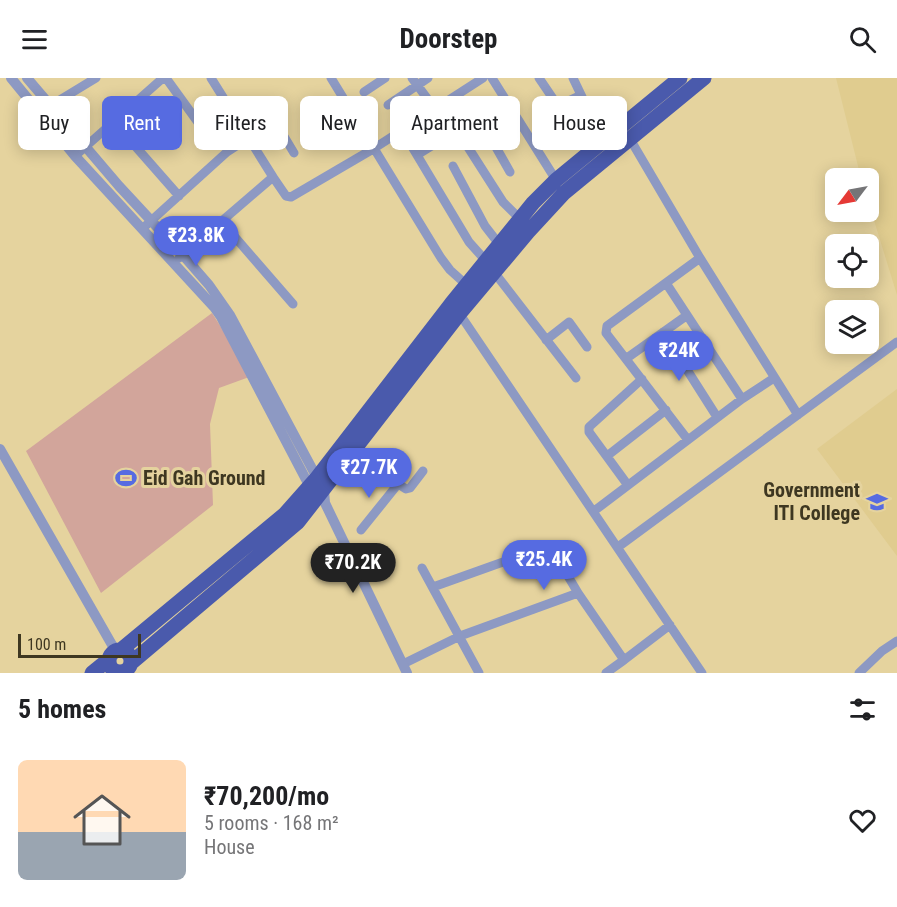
<!DOCTYPE html>
<html lang="en">
<head>
<meta charset="utf-8">
<style>
	body { margin:0; font-family:"Roboto Condensed",sans-serif; background:#f6f6f6; color:#202124; height:100vh; display:flex; flex-direction:column; font-size:22px; white-space:nowrap }
	* { box-sizing:border-box; margin:0 }
	p { font-size:20px; color:#757577 }
	.icon { flex:none; width:33px; height:33px; fill:none; stroke:currentColor; stroke-width:2; stroke-linecap:round; stroke-linejoin:round }
	.map { position:relative; height:595px; overflow:hidden }
	.sheet { display:flex; flex-direction:column; background:#fff; flex:1 }
	.sheet>* { flex:none }
	.hud { position:absolute; left:18px; top:18px; width:861px; height:54px; display:flex; gap:12px }
	.needle { width:39px; rotate:238deg }
	.controls { position:absolute; left:825px; top:90px; display:grid; gap:12px }
	.controls a { display:grid; place-items:center; width:54px; height:54px; border-radius:9px; background:#fff; box-shadow:0 3px 15px #0003; font-size:30px }
	.scale { position:absolute; left:18px; bottom:15px; width:123px; box-sizing:border-box; padding-left:6px; border:3px solid #3e3721; border-top:0; font-size:16px; line-height:21px; white-space:nowrap; color:#3e3721; -webkit-text-stroke:4px #e5d39e; paint-order:stroke }
	.price { position:absolute; translate:-50% -51px; padding:0 14px; border-radius:21px; background:#566be1; color:#fff; font-size:20px; line-height:39px; filter:drop-shadow(0 2px 3px #0008) }
	.price::after { content:''; position:absolute; left:50%; top:36px; width:18px; height:14px; margin-left:-9px; background:inherit; clip-path:polygon(0 0,100% 0,50% 100%) }
	.price.on { background:#222; color:#fff }
	ul { padding:0; list-style:none }
	li { display:flex; align-items:center; gap:18px; height:150px; padding:0 18px }
	li span { display:grid; place-items:center; flex:none; width:168px; height:120px; border-radius:9px; color:#555 }
	li>.icon { margin-inline-start:auto }
	span .icon { width:72px; height:72px; fill:#fffc; stroke-width:1 }
	li b { font-size:26px }
	h2 { display:flex; justify-content:space-between; align-items:center; height:72px; padding:0 18px; font-size:26px }
	.tag { padding:0 21px; border-radius:9px; background:#fff; box-shadow:0 3px 15px #0003; font-size:21px; line-height:54px }
	.tag.on { background:#566be1; color:#fff }
	header { display:flex; justify-content:space-between; align-items:center; height:78px; padding:0 18px; background:#fff; font-size:27px; font-weight:700 }
	.map>svg:first-child { display:block }
</style>
</head>
<body>
<header><svg class="icon" aria-label="menu" viewBox="0 0 24 24"><path d="M4 6h16M4 12h16M4 18h16"/></svg>Doorstep<svg class="icon" aria-label="search" viewBox="0 0 24 24"><circle cx="10" cy="10" r="6"/><path d="M15 15l6 6"/></svg></header>
<div class="map">
<svg width="897" height="595" viewBox="0 0 897 595">
	<rect width="100%" height="100%" fill="#e5d39e"/>
	<path fill="#e0cc8f" d="M836 0H897V217L869 126 868 100H861Z
		M897 311V478L817 371Z"/>
	<path fill="#d2a59b" d="M212 235 252 298 219 310 210 346 213 427 101 515 26 373Z"/>
	<g fill="none" stroke-linecap="round" stroke-linejoin="round">
		<path stroke="#8d99c3" stroke-width="9" d="M166 0 205 54
			M331 0 441 180 450 192 470 210
			M412 0 435 31
			M492 0 556 102
			M539 0 558 28 581 17
			M573 0 603 63
			M364 14 385 0
			M388 27 428 0
			M40 34 96 0
			M114 44 179 118
			M402 52 469 164 486 183
			M457 52 503 124 520 141
			M630 61 700 180 798 337
			M417 77 477 40 480 41 510 94
			M75 78 163 0
			M453 88 485 148 499 166
			M273 99 286 118 291 119 373 71 483 0
			M221 143 293 226
			M142 151 227 74 273 44 276 45 294 75
			M179 180 273 99 211 0
			M494 194 576 300
			M666 205 742 321
			M457 232 702 595
			M663 254 717 339
			M546 262 569 244 587 269
			M627 280 686 238
			M688 362 606 255 607 248 700 180
			M352 375 406 411 410 410 423 393
			M607 378 666 332
			M627 406 589 354V349L642 301
			M594 433 742 321 774 300
			M361 452 398 406
			M618 469 897 264
			M422 490 479 595
			M433 509 548 468 552 471 578 515
			M403 586 460 558 578 515 624 582 670 547
			M606 595 624 582
			M859 595 882 573 897 563"/>
		<path stroke="#8d99c3" stroke-width="10" d="M11 0 75 78 214 229 221 239 312 413
			M27 0 119 108 182 176 209 207 230 237 324 413 325 425 407 595
			M0 371 115 572"/>
		<path stroke="#4a5aac" stroke-width="15" d="M122 571 285 436 316 401 451 226 533 125 556 102 680 0
			M109 583a11 11 0 1 1 22 0a11 11 0 1 1-22 0Z
			M131 585 298 444 460 235 528 154 564 115 704 0
			M92 595 108 582"/>
	</g>
	<defs>
		<symbol id="stadium-bare" viewBox="-9 -9 18 18"><path d="M0-5a6.5 5 0 1 0 0 10a6.5 5 0 1 0 0-10ZM-3.5-1.8h7v3.6h-7Z" fill="#566be1" stroke="#e5d39e" stroke-width="2.5" paint-order="stroke"/></symbol>
		<symbol id="university-bare" viewBox="-9 -9 18 18"><path d="M0-5L7-2L0 1L-7-2ZM-4 1L0 2.5L4 1V4Q0 6-4 4Z" fill="#566be1" stroke="#e5d39e" stroke-width="2.5" paint-order="stroke"/></symbol>
	</defs>
	<g fill-rule="evenodd">
		<use href="#stadium-bare" x="111" y="385" width="30" height="30"/>
		<use href="#university-bare" x="862" y="409" width="30" height="30"/>
	</g>
	<g text-anchor="middle" dominant-baseline="central" stroke-width="6" stroke-linejoin="round" paint-order="stroke">
		<g font-size="20" font-weight="bold" fill="#3e3721" stroke="#e5d39e" text-anchor="start">
			<text x="143" y="400">Eid Gah Ground</text>
			<text x="860" y="412" text-anchor="end">Government<tspan x="860" dy="23">ITI College</tspan></text>
		</g>
	</g>
</svg>
<div class="controls">
<a><svg class="needle" viewBox="-14 -14 28 28"><path d="M0-13l5 13h-10z" fill="#e53935"/><path d="M0 13l5-13h-10z" fill="#757577"/></svg></a>
<a><svg class="icon" aria-label="locate" viewBox="0 0 24 24"><circle cx="12" cy="12" r="6"/><path d="M12 2v4M12 18v4M2 12h4M18 12h4"/></svg></a>
<a><svg class="icon" aria-label="layers" viewBox="0 0 24 24"><path d="M12 4l9 5-9 5-9-5zM3 14l9 5 9-5"/></svg></a>
</div>
<div class="scale">100 m</div>
<b class="price" style="left:196px;top:189px">₹23.8K</b>
<b class="price" style="left:679px;top:304px">₹24K</b>
<b class="price" style="left:369px;top:421px">₹27.7K</b>
<b class="price" style="left:544px;top:513px">₹25.4K</b>
<b class="price on" style="left:353px;top:516px">₹70.2K</b>
<div class="hud">
<a class="tag">Buy</a>
<a class="tag on">Rent</a>
<a class="tag">Filters</a>
<a class="tag">New</a>
<a class="tag">Apartment</a>
<a class="tag">House</a>
</div>
</div>
<section class="sheet">
<h2>5 homes<svg class="icon" aria-label="filters" viewBox="0 0 24 24"><path d="M4 7h16M4 17h16"/><circle cx="9" cy="7" r="2"/><circle cx="15" cy="17" r="2"/></svg></h2>
<ul>
<li><span style="background:linear-gradient(#ffd9b3 60%,#9aa5b1 0)"><svg class="icon" aria-label="home" viewBox="0 0 24 24"><path d="M3 11l9-7 9 7M6 9v11h12V9"/></svg></span><div><b>₹70,200/mo</b><p>5 rooms · 168 m²</p><p>House</p></div><svg class="icon" aria-label="heart" viewBox="0 0 24 24"><path d="M12 20l-8-8c-3-5 5-10 8-4 3-6 11-1 8 4z"/></svg></li>
</ul>
</section>
</body>
</html>
